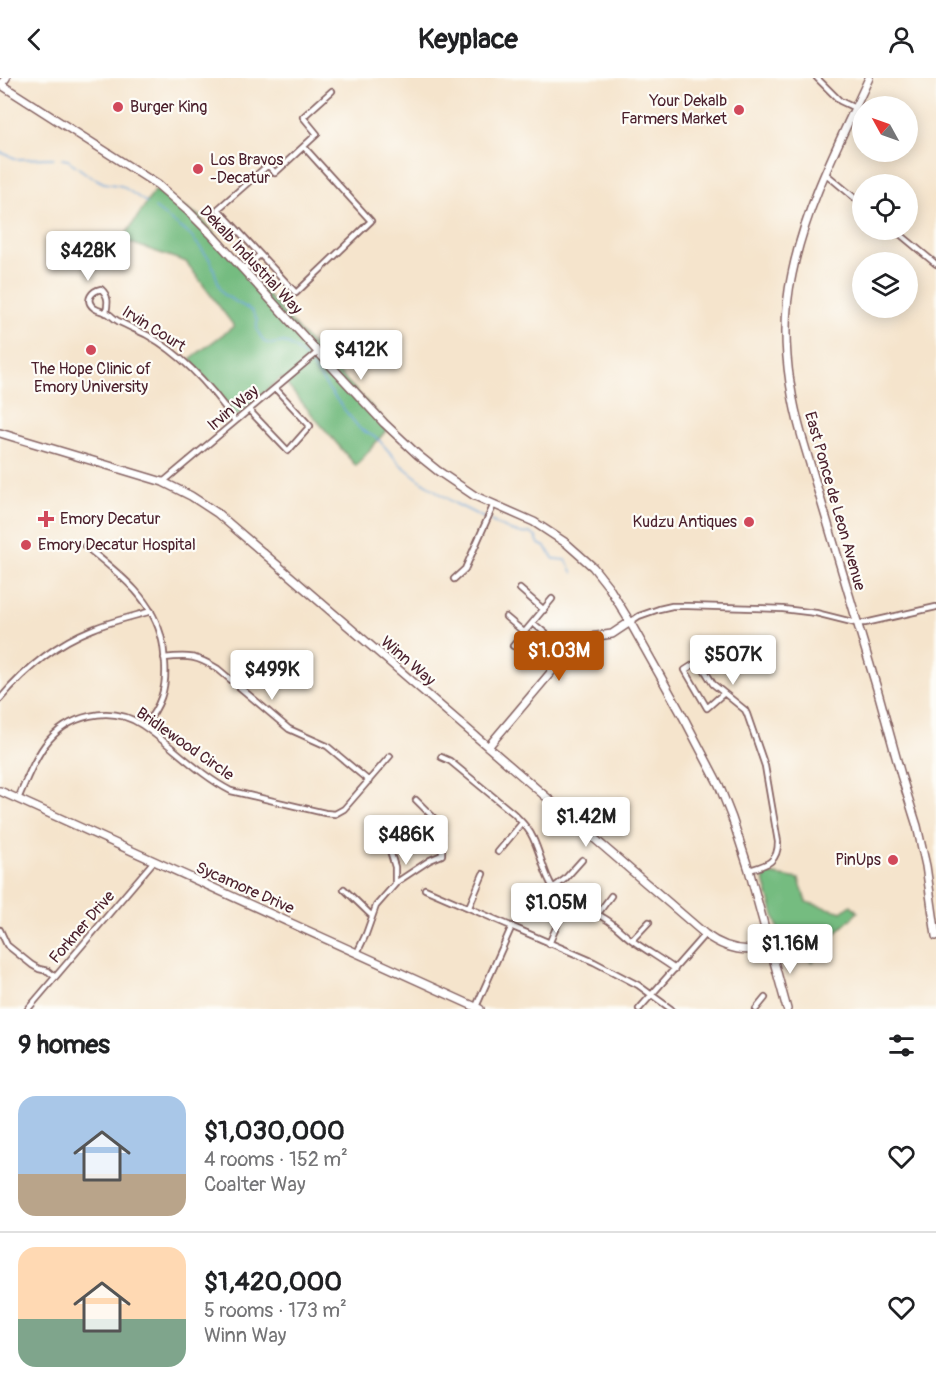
<!DOCTYPE html>
<html lang="en">
<head>
<meta charset="utf-8">
<style>
	body { margin:0; font-family:Pangolin,sans-serif; background:#f2f2f2; color:#202124; height:100vh; display:flex; flex-direction:column; font-size:22px; white-space:nowrap }
	* { box-sizing:border-box; margin:0 }
	p { font-size:20px; color:#757577 }
	.icon { flex:none; width:33px; height:33px; fill:none; stroke:currentColor; stroke-width:2; stroke-linecap:round; stroke-linejoin:round }
	.map { position:relative; height:931px; overflow:hidden }
	.details { display:flex; flex-direction:column; background:#fff; flex:1 }
	.details>* { flex:none }
	.needle { width:39px; rotate:310deg }
	.controls { position:absolute; left:852px; top:18px; display:grid; gap:12px }
	.controls a { display:grid; place-items:center; width:66px; height:66px; border-radius:50%; background:#fff; box-shadow:0 3px 15px #0003; font-size:30px }
	.price { position:absolute; translate:-50% -51px; padding:0 14px; border-radius:6px; background:#fff; color:#222; font-size:20px; line-height:39px; filter:drop-shadow(0 2px 3px #0008) }
	.price::after { content:''; position:absolute; left:50%; top:36px; width:18px; height:14px; margin-left:-9px; background:inherit; clip-path:polygon(0 0,100% 0,50% 100%) }
	.price.on { background:#b45309; color:#fff }
	ul { padding:0; list-style:none }
	li { display:flex; align-items:center; gap:18px; height:150px; padding:0 18px }
	li+li { border-top:2px solid #e0e0e0 }
	li span { display:grid; place-items:center; flex:none; width:168px; height:120px; border-radius:18px; color:#555 }
	li>.icon { margin-inline-start:auto }
	span .icon { width:72px; height:72px; fill:#fffc; stroke-width:1 }
	li b { font-size:26px }
	h2 { display:flex; justify-content:space-between; align-items:center; height:72px; padding:0 18px; font-size:26px }
	header { display:flex; justify-content:space-between; align-items:center; height:78px; padding:0 18px; background:#fff; font-size:27px; font-weight:700 }
	.map>svg:first-child { display:block }
</style>
</head>
<body>
<header><svg class="icon" aria-label="back" viewBox="0 0 24 24"><path d="M15 5l-7 7 7 7"/></svg>Keyplace<svg class="icon" aria-label="person" viewBox="0 0 24 24"><circle cx="12" cy="8" r="4"/><path d="M4 21q1-7 8-7t8 7"/></svg></header>
<div class="map">
<svg width="936" height="931" viewBox="0 0 936 931">
	<rect width="100%" height="100%" fill="#fdfcf7"/>
	<filter id="ink" filterUnits="userSpaceOnUse"><feTurbulence type="fractalNoise" baseFrequency=".0167" numOctaves="2"/><feDisplacementMap in="SourceGraphic" scale="12" xChannelSelector="R" yChannelSelector="G"/><feConvolveMatrix kernelMatrix="1 2 1 2 8 2 1 2 1" color-interpolation-filters="sRGB"/></filter>
	<filter id="wash" filterUnits="userSpaceOnUse"><feTurbulence type="fractalNoise" baseFrequency=".008" numOctaves="4" result="noise"/><feDisplacementMap in="SourceGraphic" scale="24" xChannelSelector="R" yChannelSelector="G"/><feGaussianBlur stdDeviation="1.35" result="paint"/><feColorMatrix in="noise" values="0 0 0 0 0 0 0 0 0 0 0 0 0 0 0 0 0 1.4 0 .05"/><feComposite in="paint" operator="in"/></filter>
	<g filter="url(#wash)">
		<rect width="100%" height="100%" fill="#f5e4cc"/>
		<path fill="#75bc80" stroke="#606e56" stroke-width="1.5" d="M155 112 198 137 300 254 390 348 356 388 281 300 236 340 190 281 234 248 186 184 122 162Z
			M762 795 799 801 806 824 842 834 851 827 858 834 840 851 812 884 781 862Z"/>
		<g fill="none" stroke-linecap="round" stroke-linejoin="round">
			<path stroke="#69a3d9" stroke-width="1.5" d="M0 74 17 81 54 80
				M62 81 68 82 88 97 104 105 122 108 147 125
				M155 130 191 158 211 183 220 210 224 217 252 233 257 242V252L264 264 271 266 284 264 293 269 305 279
				M310 286 343 330 360 351 378 361 400 386 420 402 454 425 484 440
				M491 443C503 449 516 458 530 455L536 459 539 466 545 469 554 481 566 482 573 495"/>
		</g>
	</g>
	<g filter="url(#ink)">
		<g fill="none" stroke-linecap="round" stroke-linejoin="round">
			<defs>
				<path id="street" d="M817 0 840 23 855 30
					M304 69 371 143 296 215 218 131 268 87 275 95 317 56 303 39 332 13
					M826 96 862 126
					M895 152 936 186
					M243 191 260 177
					M106 235C108 225 109 218 101 211 92 213 84 222 94 230 98 233 102 233 107 235 110 236 114 241 118 243 127 248 137 252 147 257 182 276 212 310 235 343
					M249 332 288 373 310 348 275 310
					M163 404 318 274
					M85 468C117 494 153 520 162 562 164 570 164 578 165 585 167 611 160 629 144 648
					M454 501 465 491 494 426
					M520 511 544 532
					M506 539 525 555
					M630 544 639 538 659 531 672 528H688L783 531 816 535 856 545H865L936 529
					M533 545 568 574
					M513 568 552 521
					M164 580C189 577 197 578 218 591L289 651 327 668 369 703
					M724 615 707 630 685 592 699 583 713 606 745 632 747 636 765 688 778 764C778 785 766 787 749 792
					M0 621C26 590 55 566 93 551 111 543 132 539 151 533
					M441 679 450 683 513 735C520 742 529 750 533 760 542 779 545 802 559 818 572 831 590 830 604 840 615 846 623 856 633 863 647 873 661 881 675 891
					M18 721C26 703 33 683 45 667 67 637 110 626 142 647 173 668 198 696 231 713L325 735 335 736 344 731 390 678
					M390 773 395 789V806
					M498 774 522 745
					M553 810 565 801 582 782
					M344 811 372 838
					M425 811 594 884 638 907 671 931
					M469 829 483 796
					M597 837 611 818
					M0 852 7 867 32 887 39 891 48 893 55 899
					M632 862 649 844
					M549 866 567 824
					M357 875 366 856 376 828 397 804 430 782 442 777V758L437 743 416 722
					M28 931 154 783
					M475 931 512 848
					M639 931 705 856
					M756 931 765 920"/>
				<path id="secondary" d="M869 0C840 63 806 127 792 196 780 250 787 306 802 359L878 614 901 697 917 748 926 788 936 858
					M0 6 158 107 188 133 211 156 318 274 384 345 418 377 438 393 475 418 534 444 566 465 593 489 608 508 630 544 686 644 719 707 732 740 749 792 787 931
					M0 7 6 0
					M0 355 163 404 191 418 217 435 705 856C725 871 746 876 770 868
					M488 669 568 574 582 560 612 556 630 544
					M0 713 480 931"/>
			</defs>
			<use href="#street" stroke="#866463" stroke-width="8"/>
			<use href="#secondary" stroke="#866463" stroke-width="10"/>
			<use href="#street" stroke="#fff" stroke-width="4.5"/>
			<use href="#secondary" stroke="#fff" stroke-width="7"/>
		</g>
	</g>
	<g fill="#d1495b" stroke="#fdfcf7" stroke-width="2">
		<circle cx="118" cy="29" r="6"/>
		<circle cx="739" cy="32" r="6"/>
		<circle cx="198" cy="91" r="6"/>
		<circle cx="91" cy="272" r="6"/>
		<path d="M43 432h6v6h6v6h-6v6h-6v-6h-6v-6h6z"/>
		<circle cx="749" cy="444" r="6"/>
		<circle cx="26" cy="467" r="6"/>
		<circle cx="893" cy="782" r="6"/>
	</g>
	<g text-anchor="middle" dominant-baseline="central" stroke-width="4.5" stroke-linejoin="round" paint-order="stroke">
		<g font-size="16" fill="#4a1f2b" stroke="#fdfcf7" text-anchor="start">
			<text x="727" y="23" text-anchor="end">Your Dekalb<tspan x="727" dy="18">Farmers Market</tspan></text>
			<text x="130" y="29">Burger King</text>
			<text x="210" y="82">Los Bravos<tspan x="210" dy="18">-Decatur</tspan></text>
			<text x="91" y="291" text-anchor="middle">The Hope Clinic of<tspan x="91" dy="18">Emory University</tspan></text>
			<text x="60" y="441">Emory Decatur</text>
			<text x="737" y="444" text-anchor="end">Kudzu Antiques</text>
			<text x="38" y="467">Emory Decatur Hospital</text>
			<text x="881" y="782" text-anchor="end">PinUps</text>
		</g>
		<g font-size="16" fill="#4a1f2b" stroke="#fdfcf7">
			<text transform="translate(251 182) rotate(47)">Dekalb Industrial Way</text>
			<text transform="translate(154 251) rotate(32)">Irvin Court</text>
			<text transform="translate(233 330) rotate(-40)">Irvin Way</text>
			<text transform="translate(835 423) rotate(74)">East Ponce de Leon Avenue</text>
			<text transform="translate(408 583) rotate(41)">Winn Way</text>
			<text transform="translate(185 666) rotate(35)">Bridlewood Circle</text>
			<text transform="translate(245 810) rotate(24)">Sycamore Drive</text>
			<text transform="translate(82 849) rotate(-49)">Forkner Drive</text>
		</g>
	</g>
</svg>
<div class="controls">
<a><svg class="needle" viewBox="-14 -14 28 28"><path d="M0-13l5 13h-10z" fill="#e53935"/><path d="M0 13l5-13h-10z" fill="#757577"/></svg></a>
<a><svg class="icon" aria-label="locate" viewBox="0 0 24 24"><circle cx="12" cy="12" r="6"/><path d="M12 2v4M12 18v4M2 12h4M18 12h4"/></svg></a>
<a><svg class="icon" aria-label="layers" viewBox="0 0 24 24"><path d="M12 4l9 5-9 5-9-5zM3 14l9 5 9-5"/></svg></a>
</div>
<b class="price" style="left:88px;top:204px">$428K</b>
<b class="price" style="left:361px;top:303px">$412K</b>
<b class="price on" style="left:559px;top:604px">$1.03M</b>
<b class="price" style="left:733px;top:608px">$507K</b>
<b class="price" style="left:272px;top:623px">$499K</b>
<b class="price" style="left:586px;top:770px">$1.42M</b>
<b class="price" style="left:406px;top:788px">$486K</b>
<b class="price" style="left:556px;top:856px">$1.05M</b>
<b class="price" style="left:790px;top:897px">$1.16M</b>
</div>
<section class="details">
<h2>9 homes<svg class="icon" aria-label="filters" viewBox="0 0 24 24"><path d="M4 7h16M4 17h16"/><circle cx="9" cy="7" r="2"/><circle cx="15" cy="17" r="2"/></svg></h2>
<ul>
<li><span style="background:linear-gradient(#a9c7e8 65%,#b9a48a 0)"><svg class="icon" aria-label="home" viewBox="0 0 24 24"><path d="M3 11l9-7 9 7M6 9v11h12V9"/></svg></span><div><b>$1,030,000</b><p>4 rooms · 152 m²</p><p>Coalter Way</p></div><svg class="icon" aria-label="heart" viewBox="0 0 24 24"><path d="M12 20l-8-8c-3-5 5-10 8-4 3-6 11-1 8 4z"/></svg></li>
<li><span style="background:linear-gradient(#ffd9b3 60%,#7fa58c 0)"><svg class="icon" aria-label="home" viewBox="0 0 24 24"><path d="M3 11l9-7 9 7M6 9v11h12V9"/></svg></span><div><b>$1,420,000</b><p>5 rooms · 173 m²</p><p>Winn Way</p></div><svg class="icon" aria-label="heart" viewBox="0 0 24 24"><path d="M12 20l-8-8c-3-5 5-10 8-4 3-6 11-1 8 4z"/></svg></li>
</ul>
</section>
</body>
</html>
